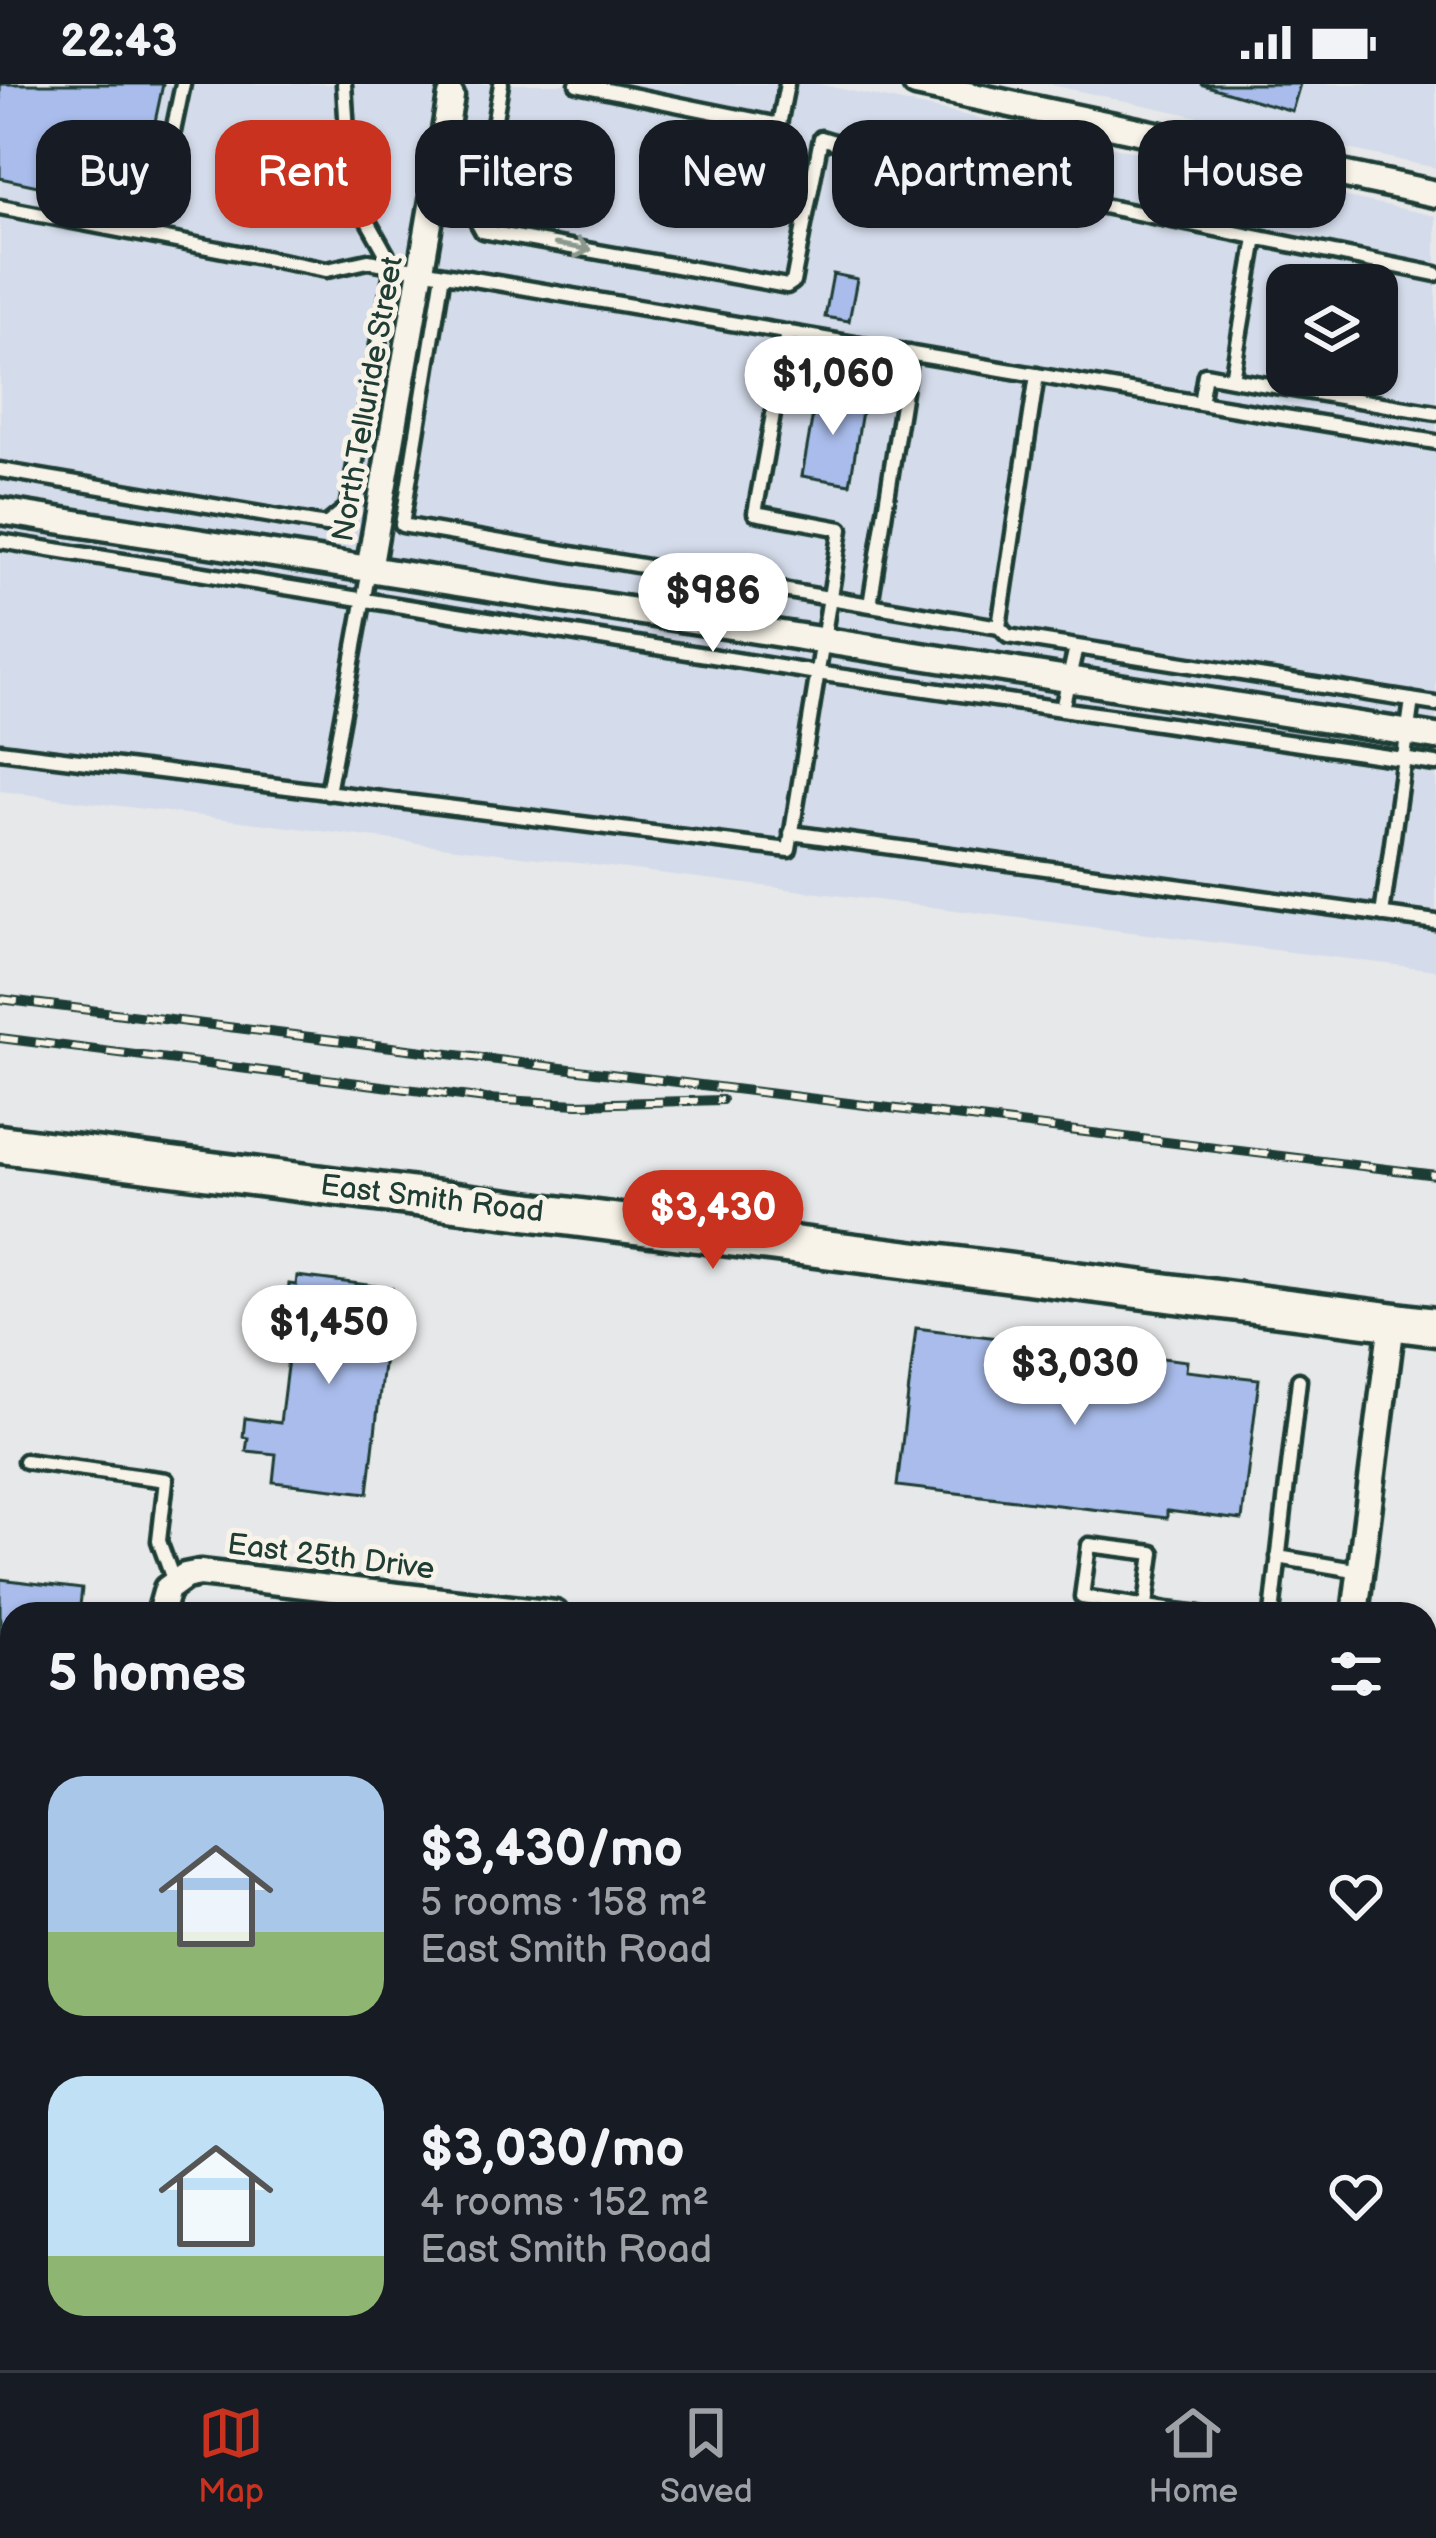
<!DOCTYPE html>
<html lang="en">
<head>
<meta charset="utf-8">
<style>
	body { margin:0; font-family:"Balsamiq Sans",sans-serif; background:#242831; color:#f1f3f6; height:100vh; display:flex; flex-direction:column; font-size:45px; white-space:nowrap }
	* { box-sizing:border-box; margin:0 }
	p { font-size:39px; color:#9ea1a6 }
	.icon { flex:none; width:66px; height:66px; fill:none; stroke:currentColor; stroke-width:2; stroke-linecap:round; stroke-linejoin:round }
	.map { position:relative; flex:1; overflow:hidden }
	.drawer { position:absolute; left:0px; top:1518px; width:1437px; height:768px; display:flex; flex-direction:column; background:#171b24; border-radius:36px 36px 0 0; box-shadow:0 3px 9px #0004 }
	.drawer>* { flex:none }
	.guide { position:absolute; left:36px; top:36px; width:1365px; height:108px; display:flex; gap:24px }
	.fabs { position:absolute; left:1266px; top:180px; display:grid; gap:24px }
	.fabs a { display:grid; place-items:center; width:132px; height:132px; border-radius:24px; background:#171b24; box-shadow:0 3px 9px #0004; font-size:60px }
	.price { position:absolute; translate:-50% -102px; padding:0 27px; border-radius:42px; background:#fff; color:#222; font-size:39px; line-height:78px; filter:drop-shadow(0 3px 6px #0008) }
	.price::after { content:''; position:absolute; left:50%; top:72px; width:36px; height:27px; margin-left:-18px; background:inherit; clip-path:polygon(0 0,100% 0,50% 100%) }
	.price.on { background:#c8321e; color:#fff }
	ul { padding:0; list-style:none }
	li { display:flex; align-items:center; gap:36px; height:300px; padding:0 48px }
	li span { display:grid; place-items:center; flex:none; width:336px; height:240px; border-radius:36px; color:#555 }
	li>.icon { margin-inline-start:auto }
	span .icon { width:144px; height:144px; fill:#fffc; stroke-width:1 }
	li b { font-size:51px }
	h2 { display:flex; justify-content:space-between; align-items:center; height:144px; padding:0 48px; font-size:51px }
	.pill { padding:0 42px; border-radius:36px; background:#171b24; box-shadow:0 3px 9px #0004; font-size:42px; line-height:108px }
	.pill.on { background:#c8321e; color:#fff }
	.status { display:flex; justify-content:space-between; align-items:center; height:84px; padding:0 60px; background:#171b24; direction:ltr }
	.status svg { height:33px; fill:currentColor }
	.menu { display:flex; justify-content:space-around; align-items:center; height:168px; border-top:3px solid #363941; background:#171b24; font-size:33px; color:#9ea1a6 }
	.menu a { display:grid; justify-items:center; gap:6px }
	.menu .on { color:#c8321e }
	.map>svg:first-child { display:block }
</style>
</head>
<body>
<div class="status"><b>22:43</b><svg viewBox="0 0 49 12"><path d="M0 12V9h3v3zM5 12V6h3v6zM10 12V3h3v9zM15 12V0h3v12zM26 1h20v11H26zM47 4h2v5h-2z"/></svg></div>
<div class="map">
<svg width="1436" height="2286" viewBox="0 0 1436 2286">
	<rect width="100%" height="100%" fill="#e7e8e9"/>
	<filter id="ink" filterUnits="userSpaceOnUse"><feTurbulence type="fractalNoise" baseFrequency=".00833" numOctaves="2"/><feDisplacementMap in="SourceGraphic" scale="24" xChannelSelector="R" yChannelSelector="G"/><feConvolveMatrix kernelMatrix="1 2 1 2 8 2 1 2 1" color-interpolation-filters="sRGB"/></filter>
	<g filter="url(#ink)">
		<path fill="#d4dbea" fill-rule="evenodd" d="M0 0H818L1436 132V886L0 707ZM1287 201H1377V291H1287Z
			M1047 0H1436V84Z"/>
		<path fill="#a9bceb" stroke="#1f3d34" stroke-width="3" d="M0 0H163L137 123 0 94Z
			M1200 0H1300L1292 27Z
			M881 55 909 59 906 80 899 79 896 102 874 98Z
			M833 190 857 195 849 237 825 233Z
			M817 307 864 315 850 400 802 392Z
			M297 1192 392 1204 368 1409 273 1398 276 1370 246 1367 248 1354 243 1353 245 1334 280 1339 295 1218 287 1217 289 1200 296 1201Z
			M916 1244 1187 1277 1186 1287 1259 1295 1242 1436 1167 1427V1434L897 1402Z
			M0 1495 82 1505 79 1530H12V1609L0 1608Z
			M1425 2021 1436 2023V2099L1425 2097Z
			M225 2274H326L325 2286H223Z
			M627 2274H665L663 2286H626Z
			M879 2274H1109L1133 2277 1132 2286H878Z"/>
		<g fill="none" stroke-linecap="round" stroke-linejoin="round">
			<defs>
				<path id="lane" d="M501 0 477 138 482 147 787 202 793 198 821 54 927 86 1436 190
					M577 0 779 41 787 0
					M0 123 327 186 368 177 1200 319 1205 290 1232 295
					M151 152 183 0
					M1256 154 1232 295 1436 329
					M443 190 402 441 999 543 1037 291
					M1200 319 1436 358
					M0 386 326 441 347 424 393 182 365 132 348 64 344 0
					M0 457 817 589 1436 680
					M870 521 910 269
					M999 543 1008 552 1436 620
					M1062 625 1076 563
					M0 667 789 766 841 445 755 429 788 248
					M328 709 369 486
					M791 749 1436 838
					M1382 831 1412 616
					M25 1377 166 1396 159 1457 174 1498
					M1278 1473 1360 1487
					M1146 1521 1153 1469 1089 1461 1082 1513 1167 1526V1530
					M1167 1526 1200 1530
					M1272 1530 1299 1296
					M1425 2131 1436 2132
					M1425 2197 1436 2198
					M191 2286 192 2274
					M394 2286 395 2274
					M581 2286 583 2274
					M1359 2286 1360 2274"/>
				<path id="street" d="M916 0 1436 110
					M0 427 1436 653
					M369 486 451 12
					M160 1530 167 1505 185 1492 200 1489 555 1530
					M1355 1530 1392 1238
					M1425 2269 1436 2270
					M66 2286 68 2274
					M1264 2286 1265 2274"/>
				<path id="secondary" d="M0 1060 1436 1243"/>
			</defs>
			<use href="#lane" stroke="#1f3d34" stroke-width="21"/>
			<use href="#street" stroke="#1f3d34" stroke-width="33"/>
			<use href="#secondary" stroke="#1f3d34" stroke-width="45"/>
			<use href="#lane" stroke="#f7f3e8" stroke-width="12"/>
			<use href="#street" stroke="#f7f3e8" stroke-width="24"/>
			<use href="#secondary" stroke="#f7f3e8" stroke-width="36"/>
			<defs>
				<path id="rail" d="M0 915 1436 1091
					M0 954 486 1015 578 1020 722 1016"/>
			</defs>
			<use href="#rail" stroke="#1f3d34" stroke-width="10"/>
			<use href="#rail" stroke="#f7f3e8" stroke-width="6" stroke-dasharray="18" stroke-linecap="butt"/>
		</g>
		<defs><path id="oneway-shaft" d="M-6 0H5M1.5-3L5.5 0L1.5 3" fill="none" stroke-width="1.6" stroke-linecap="round" stroke-linejoin="round" transform="scale(3)"/></defs>
		<use stroke="#8b988e" href="#oneway-shaft" transform="translate(573 163) rotate(10)"/>
	</g>
	<g text-anchor="middle" dominant-baseline="central" stroke-width="10" stroke-linejoin="round" paint-order="stroke">
		<g font-size="30" fill="#1f3d34" stroke="#f7f3e8">
			<text transform="translate(368 315) rotate(-80)">North Telluride Street</text>
			<text transform="translate(432 1115) rotate(7)">East Smith Road</text>
			<text transform="translate(331 1473) rotate(7)">East 25th Drive</text>
		</g>
	</g>
</svg>
<div class="fabs">
<a><svg class="icon" aria-label="layers" viewBox="0 0 24 24"><path d="M12 4l9 5-9 5-9-5zM3 14l9 5 9-5"/></svg></a>
</div>
<b class="price" style="left:833px;top:354px">$1,060</b>
<b class="price" style="left:713px;top:571px">$986</b>
<b class="price on" style="left:713px;top:1188px">$3,430</b>
<b class="price" style="left:329px;top:1303px">$1,450</b>
<b class="price" style="left:1075px;top:1344px">$3,030</b>
<div class="guide">
<a class="pill">Buy</a>
<a class="pill on">Rent</a>
<a class="pill">Filters</a>
<a class="pill">New</a>
<a class="pill">Apartment</a>
<a class="pill">House</a>
</div>
<section class="drawer">
<h2>5 homes<svg class="icon" aria-label="filters" viewBox="0 0 24 24"><path d="M4 7h16M4 17h16"/><circle cx="9" cy="7" r="2"/><circle cx="15" cy="17" r="2"/></svg></h2>
<ul>
<li><span style="background:linear-gradient(#a9c7e8 65%,#8fb573 0)"><svg class="icon" aria-label="home" viewBox="0 0 24 24"><path d="M3 11l9-7 9 7M6 9v11h12V9"/></svg></span><div><b>$3,430/mo</b><p>5 rooms · 158 m²</p><p>East Smith Road</p></div><svg class="icon" aria-label="heart" viewBox="0 0 24 24"><path d="M12 20l-8-8c-3-5 5-10 8-4 3-6 11-1 8 4z"/></svg></li>
<li><span style="background:linear-gradient(#bfe0f5 75%,#8fb573 0)"><svg class="icon" aria-label="home" viewBox="0 0 24 24"><path d="M3 11l9-7 9 7M6 9v11h12V9"/></svg></span><div><b>$3,030/mo</b><p>4 rooms · 152 m²</p><p>East Smith Road</p></div><svg class="icon" aria-label="heart" viewBox="0 0 24 24"><path d="M12 20l-8-8c-3-5 5-10 8-4 3-6 11-1 8 4z"/></svg></li>
</ul>
</section>
</div>
<nav class="menu">
<a class="on"><svg class="icon" aria-label="map" viewBox="0 0 24 24"><path d="M3 6l6-2 6 2 6-2v14l-6 2-6-2-6 2zM9 4v14M15 6v14"/></svg>Map</a>
<a><svg class="icon" aria-label="saved" viewBox="0 0 24 24"><path d="M7 4h10v16l-5-4-5 4z"/></svg>Saved</a>
<a><svg class="icon" aria-label="home" viewBox="0 0 24 24"><path d="M3 11l9-7 9 7M6 9v11h12V9"/></svg>Home</a>
</nav>
</body>
</html>
